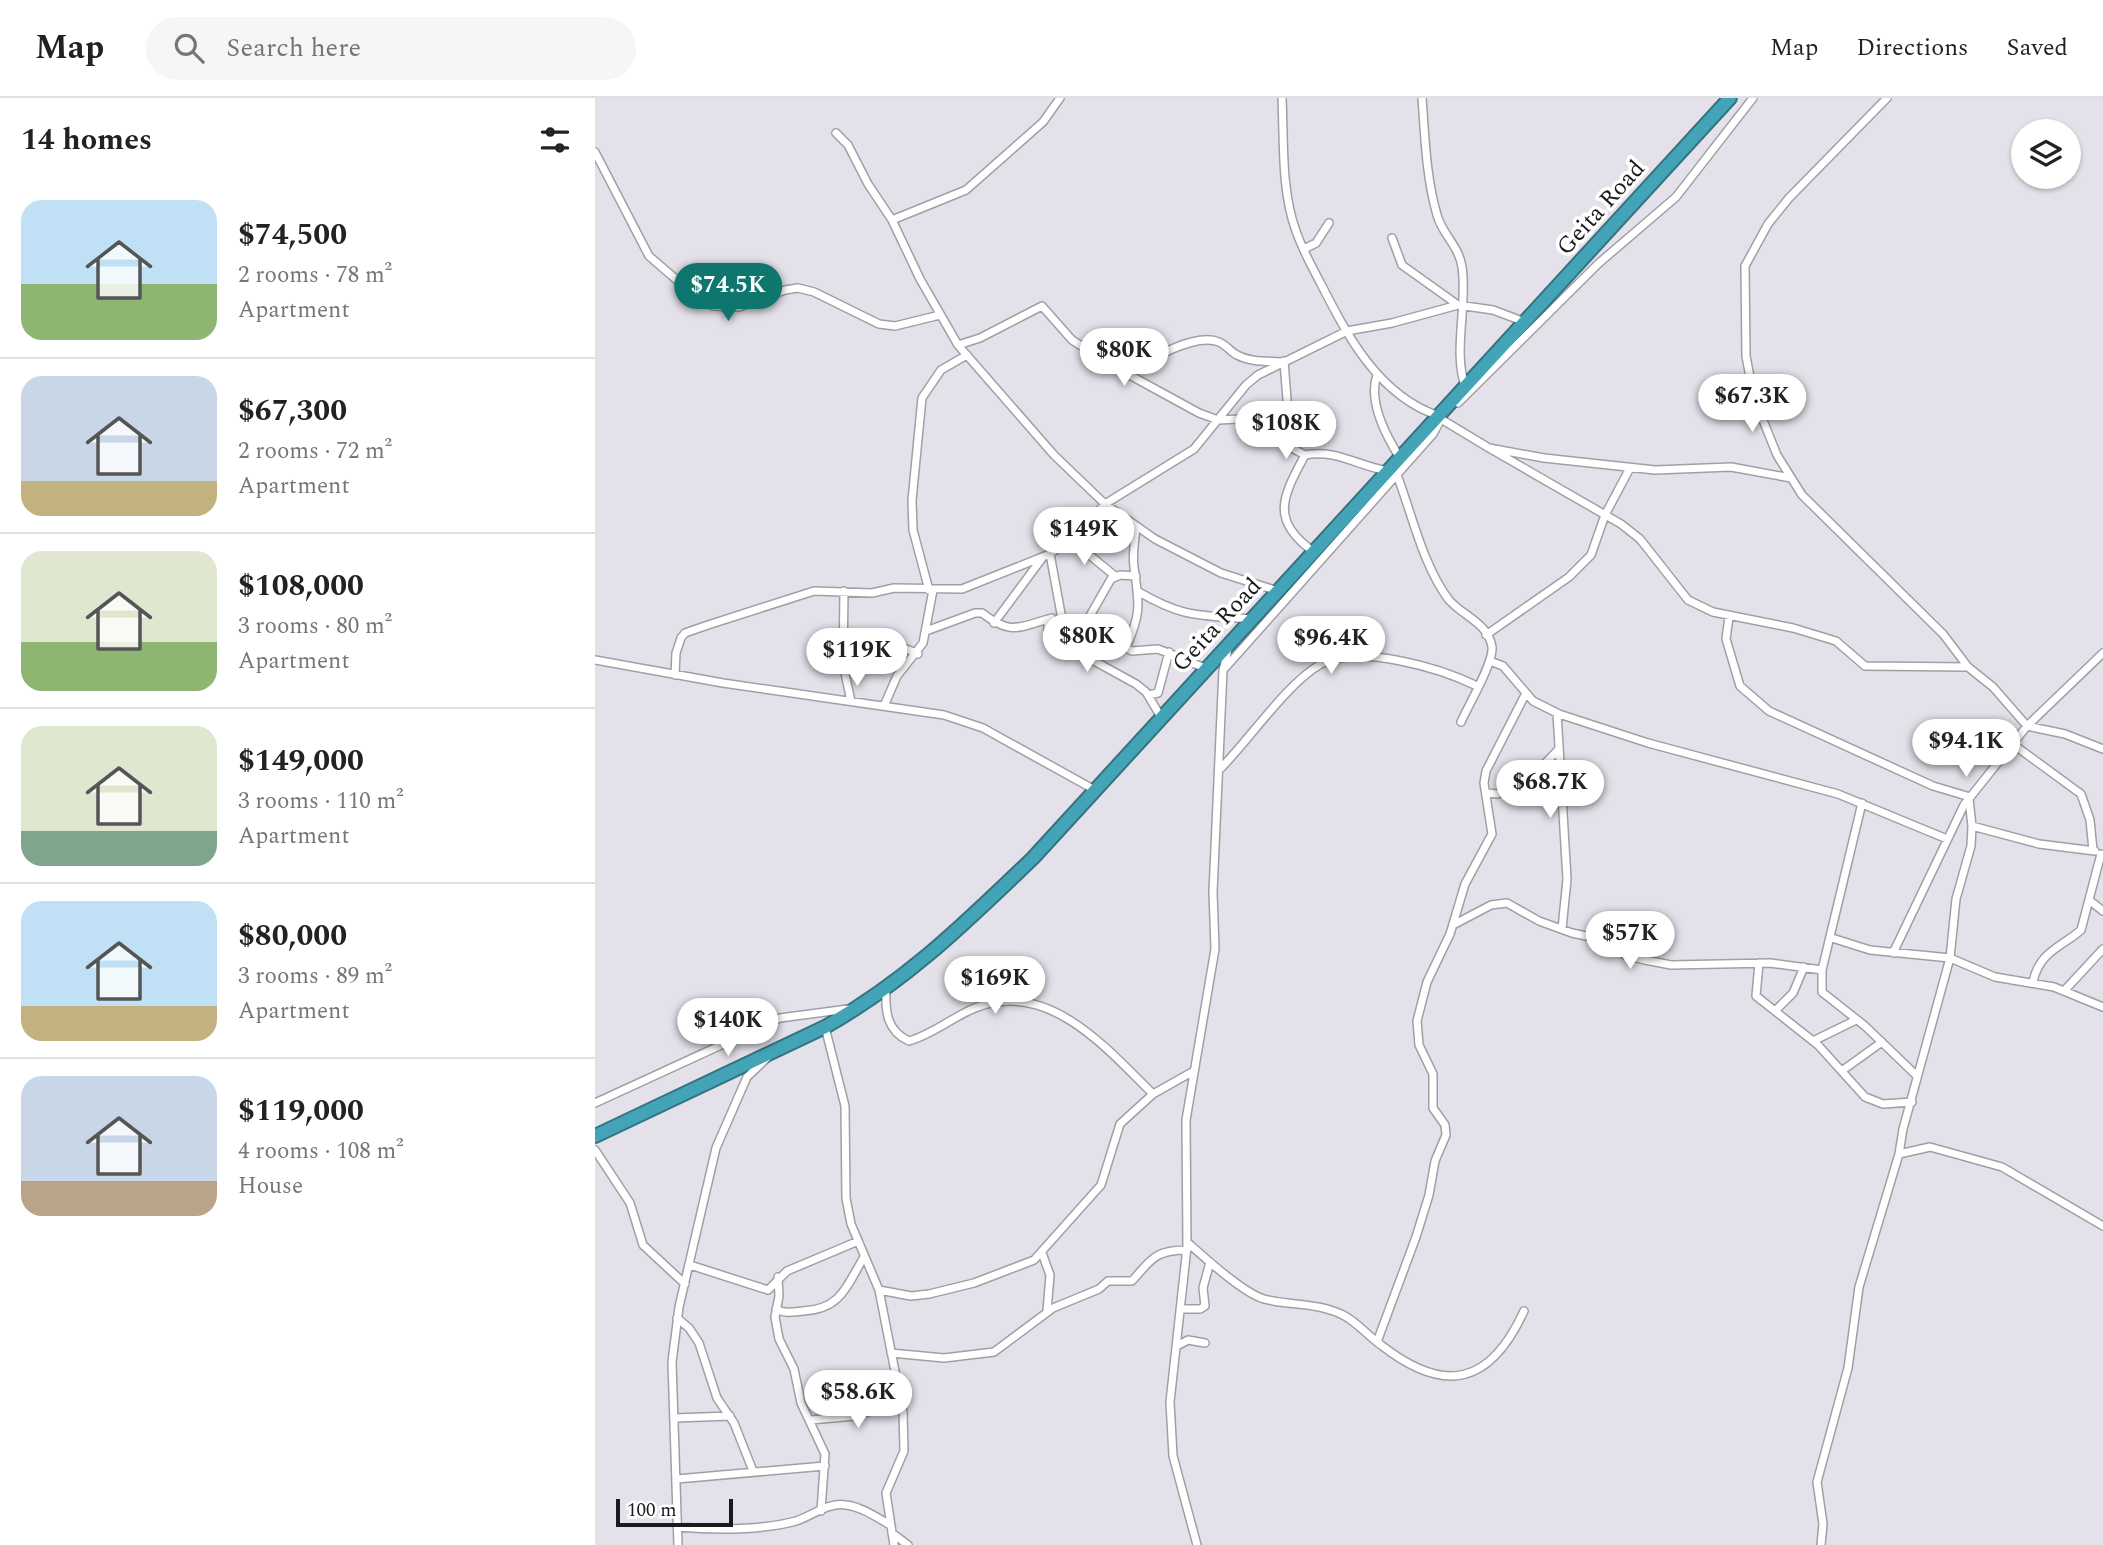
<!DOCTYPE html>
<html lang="en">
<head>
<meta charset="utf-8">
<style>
	body { margin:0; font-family:Spectral,serif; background:#f6f6f6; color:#222; height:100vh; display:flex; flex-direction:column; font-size:26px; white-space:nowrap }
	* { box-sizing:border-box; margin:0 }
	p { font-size:23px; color:#767676 }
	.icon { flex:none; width:38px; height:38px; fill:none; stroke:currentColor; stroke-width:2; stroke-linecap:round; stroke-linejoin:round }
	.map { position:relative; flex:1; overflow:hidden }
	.details { display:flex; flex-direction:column; background:#fff; width:595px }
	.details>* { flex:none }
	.tools { position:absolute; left:1416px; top:21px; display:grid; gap:14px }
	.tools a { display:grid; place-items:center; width:70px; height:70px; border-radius:50%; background:#fff; box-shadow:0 2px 5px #0004; font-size:35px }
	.scale { position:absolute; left:21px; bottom:18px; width:117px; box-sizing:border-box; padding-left:7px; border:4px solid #1b1b1d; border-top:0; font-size:19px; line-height:24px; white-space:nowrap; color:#1b1b1d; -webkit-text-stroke:5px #fff; paint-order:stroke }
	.price { position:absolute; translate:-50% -60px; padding:0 16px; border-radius:24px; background:#fff; color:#222; font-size:23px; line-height:46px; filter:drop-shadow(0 2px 4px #0008) }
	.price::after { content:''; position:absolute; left:50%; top:42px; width:21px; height:16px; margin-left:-10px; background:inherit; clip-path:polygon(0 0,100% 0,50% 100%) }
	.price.active { background:#0f766e; color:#fff }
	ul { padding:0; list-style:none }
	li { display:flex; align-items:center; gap:21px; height:175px; padding:0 21px }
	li+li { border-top:2px solid #e0e0e0 }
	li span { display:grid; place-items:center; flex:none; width:196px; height:140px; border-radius:21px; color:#555 }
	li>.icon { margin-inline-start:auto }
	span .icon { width:84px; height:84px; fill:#fffc; stroke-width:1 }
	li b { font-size:30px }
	h2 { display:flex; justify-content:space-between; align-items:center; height:84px; padding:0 21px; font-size:30px }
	header { display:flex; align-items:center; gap:42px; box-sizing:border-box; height:98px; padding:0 35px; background:#fff; border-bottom:2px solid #e0e0e0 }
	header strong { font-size:33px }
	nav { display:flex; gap:38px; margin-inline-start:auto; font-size:24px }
	.search { width:490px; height:63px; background:#f6f6f6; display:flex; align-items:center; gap:18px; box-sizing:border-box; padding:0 24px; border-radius:38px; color:#767676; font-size:26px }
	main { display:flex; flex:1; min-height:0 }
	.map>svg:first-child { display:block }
</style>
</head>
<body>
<header>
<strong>Map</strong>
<div class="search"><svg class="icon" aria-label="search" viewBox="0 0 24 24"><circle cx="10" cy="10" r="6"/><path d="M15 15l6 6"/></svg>Search here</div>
<nav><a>Map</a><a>Directions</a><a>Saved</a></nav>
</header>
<main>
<section class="details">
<h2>14 homes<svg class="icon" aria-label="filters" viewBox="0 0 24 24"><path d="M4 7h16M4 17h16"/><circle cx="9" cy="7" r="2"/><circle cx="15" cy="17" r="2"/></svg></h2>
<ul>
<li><span style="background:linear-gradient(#bfe0f5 60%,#8fb573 0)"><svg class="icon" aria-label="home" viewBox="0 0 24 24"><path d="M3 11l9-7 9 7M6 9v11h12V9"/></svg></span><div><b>$74,500</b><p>2 rooms · 78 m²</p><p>Apartment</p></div></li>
<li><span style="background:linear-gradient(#c9d6e8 75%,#c2b280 0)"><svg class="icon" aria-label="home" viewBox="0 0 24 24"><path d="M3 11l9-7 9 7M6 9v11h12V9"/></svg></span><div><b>$67,300</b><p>2 rooms · 72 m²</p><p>Apartment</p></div></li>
<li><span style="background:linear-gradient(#dfe7d0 65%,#8fb573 0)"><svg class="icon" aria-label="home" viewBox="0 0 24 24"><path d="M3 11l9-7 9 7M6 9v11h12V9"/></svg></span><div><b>$108,000</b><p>3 rooms · 80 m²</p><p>Apartment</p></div></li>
<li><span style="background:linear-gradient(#dfe7d0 75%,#7fa58c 0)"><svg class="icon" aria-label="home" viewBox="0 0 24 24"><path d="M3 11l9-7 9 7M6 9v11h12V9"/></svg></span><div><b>$149,000</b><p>3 rooms · 110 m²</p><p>Apartment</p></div></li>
<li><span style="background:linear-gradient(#bfe0f5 75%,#c2b280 0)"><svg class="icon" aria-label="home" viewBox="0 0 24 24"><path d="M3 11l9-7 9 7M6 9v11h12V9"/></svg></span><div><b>$80,000</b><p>3 rooms · 89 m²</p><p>Apartment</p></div></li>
<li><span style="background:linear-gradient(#c9d6e8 75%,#b9a48a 0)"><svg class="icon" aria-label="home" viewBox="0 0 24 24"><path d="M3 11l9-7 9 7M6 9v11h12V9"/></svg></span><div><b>$119,000</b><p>4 rooms · 108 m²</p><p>House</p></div></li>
</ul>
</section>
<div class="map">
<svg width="1508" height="1447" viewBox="0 0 1508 1447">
	<rect width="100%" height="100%" fill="#e4e1ea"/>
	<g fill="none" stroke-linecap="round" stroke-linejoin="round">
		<defs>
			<path id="street" d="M687 0C689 42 686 93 701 133 707 151 717 169 726 186 753 239 784 298 844 318
				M827 0C830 39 831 79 842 117 847 136 864 148 867 169 873 207 857 256 871 290
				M1292 0 1194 100 1173 126 1150 168 1151 258 1159 300 1182 357 1207 397 1348 536 1373 569 1398 589 1432 628 1470 636 1508 651
				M241 35 253 47 273 86 297 122 325 181 363 247 459 357 510 406 560 441 626 475 683 493
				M0 54 54 158 104 201 118 208 144 209 190 192 203 190 219 194 284 226 300 228 345 217
				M297 122 371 92 448 24 465 0
				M797 140 807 167 863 207
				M709 151 721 145 734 125
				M363 247 385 240 447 208 477 242 518 268 604 315 623 322 645 321 660 325 683 343 710 357
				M532 276C552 263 600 234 624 244 631 247 636 254 642 257 655 264 671 263 686 264
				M782 277C773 303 791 338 805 360
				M863 305 1004 165 1081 99 1158 0
				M846 321 894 350 949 360 1060 372 1136 369 1196 380
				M683 343 694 327 689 263
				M894 350 1026 426 1045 441 1093 502 1118 514 1198 530 1241 543 1270 568 1373 569
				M802 377C817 416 828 468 854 502 868 518 893 525 897 549 899 564 873 608 866 624
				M475 441 520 478
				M719 454C674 422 688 398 710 357 742 351 762 368 793 373
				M455 456 467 521 537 553 563 551 610 570
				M334 492 318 432 317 402 327 300 346 272 372 257
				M249 493 248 566 256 603
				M544 494C590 521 607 517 657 521
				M1134 519 1131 541 1145 588 1174 613 1338 688 1375 699
				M453 521V532L481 553 541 586 551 594 566 619
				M399 525 448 459
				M488 530 516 481 525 477 541 478
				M331 533 380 515H387C417 538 423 529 457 520
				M891 537 974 479 996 457 1010 417 1035 370
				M248 547C276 540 297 544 323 556
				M531 550C547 513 544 506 539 469 537 456 540 442 541 430
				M0 562 128 585 349 617 388 630 498 691
				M895 563 908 568 938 603 964 616 1053 645 1243 696 1352 741
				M630 570 838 336 846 321
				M80 577 81 555 86 540 90 535 113 527 219 493 277 495 299 490 367 491 455 456 481 437 510 406 599 351 651 287 663 277 752 233 797 225 863 207 898 212 930 224
				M553 597 563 595 574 554
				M289 608 302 578 328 545 338 492
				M962 615 972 781 967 831
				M1419 647 1486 696 1495 722 1498 752
				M626 670C655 641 692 585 726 566 765 546 845 570 882 588
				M891 695 903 696 923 682 939 677 963 652
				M1267 705 1227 872V894L1270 928 1322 978
				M1377 728 1444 746 1500 753
				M1494 802 1508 813
				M858 827 896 807 912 805 944 823 977 835 1015 843 1030 857 1050 862 1076 867 1175 865 1227 872
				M1237 840 1275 852 1355 860 1400 879 1459 889 1508 909
				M1298 855 1369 707 1432 628 1508 555
				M1164 865 1161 898 1223 947 1270 999 1288 1006 1317 1004
				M1438 884C1444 854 1465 850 1486 832L1506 756
				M291 891C290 914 292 933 314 943 342 935 364 913 392 906 460 888 515 954 558 996
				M1469 893 1508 851
				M1180 913 1198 895 1209 869
				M230 929 250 1008 251 1100 256 1126 284 1192 308 1314 309 1353 291 1395 299 1447
				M1218 943 1261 922
				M1248 972 1287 944
				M0 1005 185 920 253 911
				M0 1052 35 1105 48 1147 90 1186
				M1304 1056 1335 1049 1407 1069 1508 1128
				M592 1144C609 1159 648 1195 669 1201 695 1208 722 1204 748 1217 762 1224 773 1238 786 1247 850 1297 895 1287 929 1213
				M447 1155 455 1177 452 1213
				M95 1167 173 1192 192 1173 261 1144
				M183 1179 184 1198 180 1219 184 1241 199 1271 206 1305 230 1356 226 1413
				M284 1192 316 1198 334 1196 379 1185 439 1162 506 1087 525 1026 558 996 597 974
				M181 1211C190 1216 198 1214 208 1213 246 1211 251 1189 269 1159
				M585 1211H605L610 1208 608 1190 615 1164
				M82 1220 94 1230 104 1245 122 1300 139 1325 158 1373
				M782 1244 821 1139 834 1097 840 1063 851 1037 850 1027 838 1010V976L824 947 822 923 832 884 855 836 870 786 897 736 889 685 891 673 931 595
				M582 1248 593 1242 610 1245
				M296 1255 349 1260 399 1254 458 1210 504 1191 513 1183H537C556 1162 559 1152 592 1152
				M80 1320 135 1318
				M216 1322 260 1318 306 1303
				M82 1381 230 1368
				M82 1429C120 1432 164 1433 201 1423 217 1418 233 1404 251 1407 267 1409 281 1419 295 1427
				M297 1435 313 1447
				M83 1447 77 1264 84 1209 121 1050 152 979 172 960
				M602 1447 578 1358 575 1304 592 1149 591 1022 620 851 618 794 628 572 633 551
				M1226 1447 1228 1426 1222 1384 1253 1270 1264 1189 1304 1056 1308 1031 1355 860 1361 801 1376 748 1377 728 1374 701"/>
			<path id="highway" d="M0 1038 230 929C313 882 370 825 438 760L1135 0"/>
		</defs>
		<use href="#street" stroke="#a19fa6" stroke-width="10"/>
		<use href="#highway" stroke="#347480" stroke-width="16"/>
		<use href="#street" stroke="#fff" stroke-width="7"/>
		<use href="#highway" stroke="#42a4b6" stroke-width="12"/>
	</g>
	<g text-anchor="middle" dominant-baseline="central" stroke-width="7" stroke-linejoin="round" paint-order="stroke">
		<g font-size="24" fill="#1b1b1d" stroke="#fff">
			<text transform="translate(1006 110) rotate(-48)">Geita Road</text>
			<text transform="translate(622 527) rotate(-47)">Geita Road</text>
		</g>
	</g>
</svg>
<div class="tools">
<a><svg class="icon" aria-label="layers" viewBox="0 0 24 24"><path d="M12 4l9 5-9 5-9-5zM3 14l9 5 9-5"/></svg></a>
</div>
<div class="scale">100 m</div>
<b class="price active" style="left:133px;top:225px">$74.5K</b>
<b class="price" style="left:529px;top:290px">$80K</b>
<b class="price" style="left:1157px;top:336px">$67.3K</b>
<b class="price" style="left:691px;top:363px">$108K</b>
<b class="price" style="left:489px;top:469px">$149K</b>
<b class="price" style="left:492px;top:576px">$80K</b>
<b class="price" style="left:736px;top:578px">$96.4K</b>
<b class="price" style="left:262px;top:590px">$119K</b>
<b class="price" style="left:1371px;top:681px">$94.1K</b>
<b class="price" style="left:955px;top:722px">$68.7K</b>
<b class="price" style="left:1035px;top:873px">$57K</b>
<b class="price" style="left:400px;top:918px">$169K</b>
<b class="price" style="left:133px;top:960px">$140K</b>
<b class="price" style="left:263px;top:1332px">$58.6K</b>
</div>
</main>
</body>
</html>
